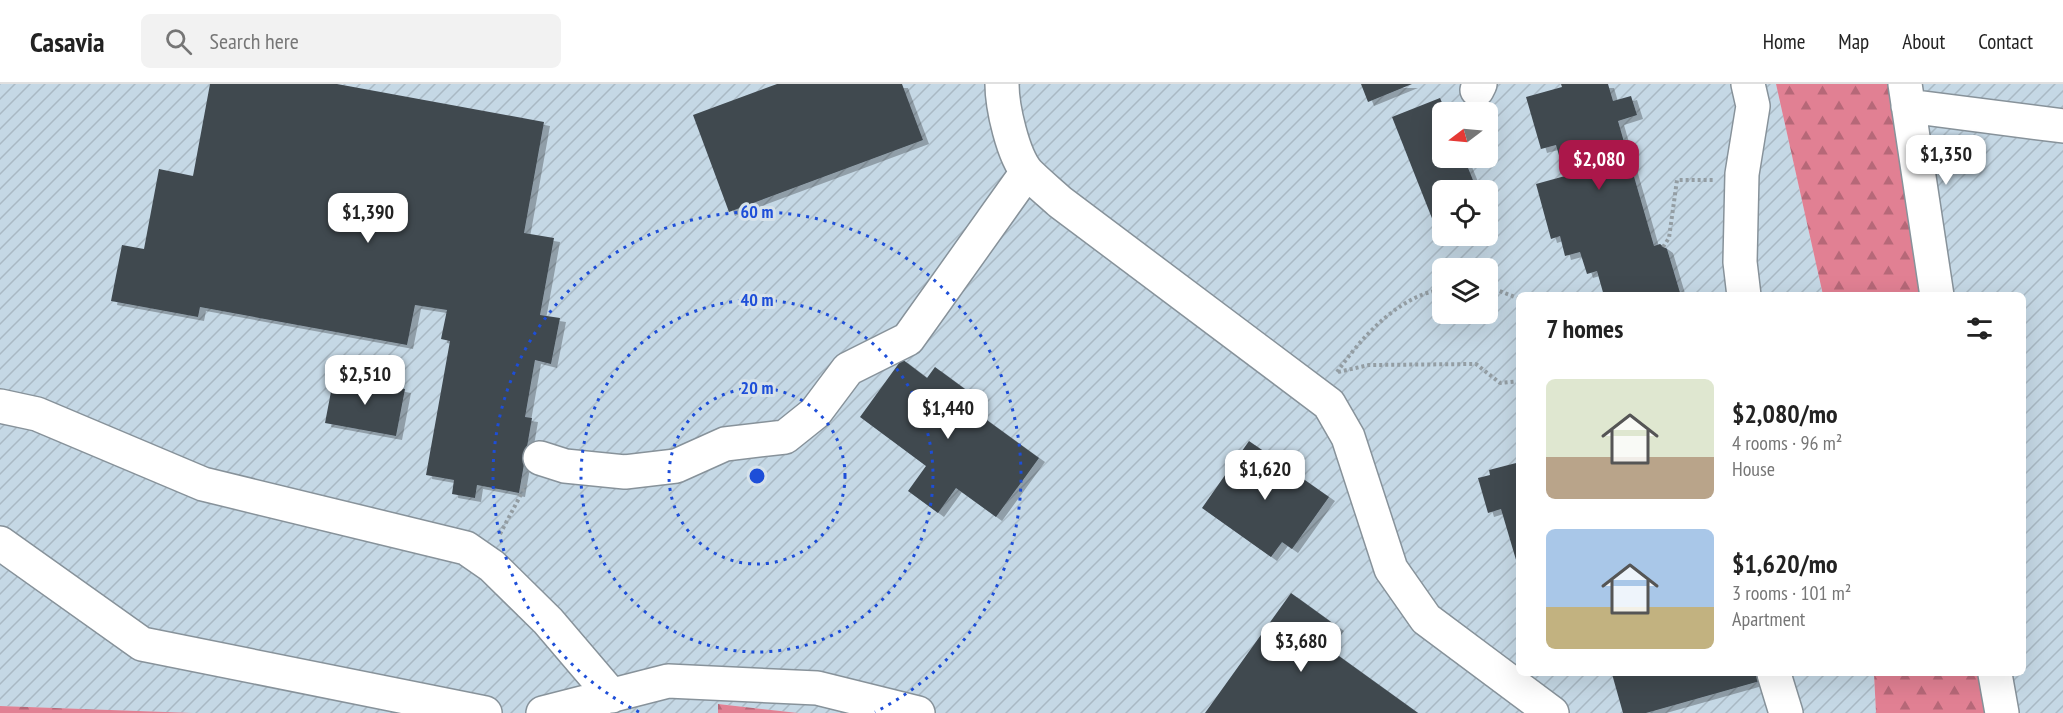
<!DOCTYPE html>
<html lang="en">
<head>
<meta charset="utf-8">
<style>
	body { margin:0; font-family:"PT Sans Narrow",sans-serif; background:#f2f2f2; color:#222; height:100vh; display:flex; flex-direction:column; font-size:22px; white-space:nowrap }
	* { box-sizing:border-box; margin:0 }
	p { font-size:20px; color:#767676 }
	.icon { flex:none; width:33px; height:33px; fill:none; stroke:currentColor; stroke-width:2; stroke-linecap:round; stroke-linejoin:round }
	.map { position:relative; flex:1; overflow:hidden }
	.sheet { position:absolute; left:1516px; top:208px; width:510px; height:384px; display:flex; flex-direction:column; background:#fff; border-radius:9px; box-shadow:0 6px 24px #0002 }
	.sheet>* { flex:none }
	.needle { width:39px; rotate:254deg }
	.controls { position:absolute; left:1432px; top:18px; display:grid; gap:12px }
	.controls a { display:grid; place-items:center; width:66px; height:66px; border-radius:9px; background:#fff; box-shadow:0 6px 24px #0002; font-size:30px }
	.price { position:absolute; translate:-50% -51px; padding:0 14px; border-radius:12px; background:#fff; color:#222; font-size:20px; line-height:39px; filter:drop-shadow(0 2px 3px #0008) }
	.price::after { content:''; position:absolute; left:50%; top:36px; width:18px; height:14px; margin-left:-9px; background:inherit; clip-path:polygon(0 0,100% 0,50% 100%) }
	.price.active { background:#ab174a; color:#fff }
	ul { padding:0; list-style:none }
	li { display:flex; align-items:center; gap:18px; height:150px; padding:0 30px }
	li span { display:grid; place-items:center; flex:none; width:168px; height:120px; border-radius:9px; color:#555 }
	li>.icon { margin-inline-start:auto }
	span .icon { width:72px; height:72px; fill:#fffc; stroke-width:1 }
	li b { font-size:26px }
	h2 { display:flex; justify-content:space-between; align-items:center; height:72px; padding:0 30px; font-size:26px }
	header { display:flex; align-items:center; gap:36px; box-sizing:border-box; height:84px; padding:0 30px; background:#fff; border-bottom:2px solid #e0e0e0 }
	header strong { font-size:28px }
	nav { display:flex; gap:33px; margin-inline-start:auto; font-size:21px }
	.search { width:420px; height:54px; background:#f2f2f2; display:flex; align-items:center; gap:15px; box-sizing:border-box; padding:0 21px; border-radius:9px; color:#767676; font-size:22px }
	.map>svg:first-child { display:block }
</style>
</head>
<body>
<header>
<strong>Casavia</strong>
<div class="search"><svg class="icon" aria-label="search" viewBox="0 0 24 24"><circle cx="10" cy="10" r="6"/><path d="M15 15l6 6"/></svg>Search here</div>
<nav><a>Home</a><a>Map</a><a>About</a><a>Contact</a></nav>
</header>
<div class="map">
<svg width="2063" height="629" viewBox="0 0 2063 629">
	<defs>
		<pattern id="industrial-furrows" width="10" height="10" patternUnits="userSpaceOnUse" patternTransform="scale(1.5)"><rect width="10" height="10" fill="#c5d8e5"/><path d="M-1 1l2-2M0 10L10 0M9 11l2-2" fill="none" stroke="#a9b9c4"/></pattern>
		<pattern id="forest-firs" width="22" height="20" patternUnits="userSpaceOnUse" patternTransform="scale(1.5)"><rect width="22" height="20" fill="#e18093"/><path d="M5 1l3.5 6h-7zM16 11l3.5 6h-7z" fill="#b66878"/></pattern>
		<filter id="shadow"><feDropShadow dx="6" dy="4" stdDeviation="0" flood-color="#0004"/></filter>
	</defs>
	<rect width="100%" height="100%" fill="#d6e2ea"/>
	<path fill="url(#industrial-furrows)" fill-rule="evenodd" d="M0 0H1776L1823 211 1520 212V590H1874L1876 629H798L719 620 718 629H193L0 622ZM1443 28H1488V74H1443ZM1443 106H1488V152H1443ZM1443 184H1488V230H1443Z
		M1905 0H2063V629H2002L1995 590H2024V212L1937 211Z"/>
	<path fill="url(#forest-firs)" d="M1776 0H1905L1937 211H1823Z
		M1874 590H1995L2002 629H1876Z
		M718 620 798 629H718Z
		M0 622 193 629H0Z"/>
	<path fill="#404950" filter="url(#shadow)" d="M210 0H337L544 38 524 149 554 154 540 231 560 234 551 280 535 276 525 333 532 334 519 409 477 401 475 414 452 410 454 396 426 391 450 257 441 255 447 226 415 221 407 261 200 223 198 233 111 217 122 161 144 165 159 85 193 92Z
		M777 0H902L923 56 729 128 693 31Z
		M1361 0H1412L1368 18Z
		M1561 0H1608L1613 17 1631 12 1637 31 1618 37 1654 162 1660 160 1667 165 1681 212H1645V209L1636 212H1604L1597 187 1587 190 1580 168 1565 172 1560 152 1551 155 1536 100 1565 92 1556 61 1541 65 1526 13 1562 3Z
		M1440 14 1446 28H1443V74H1464L1477 106H1443V145L1437 147 1392 33Z
		M902 275 927 294 935 283 969 308 962 318 1039 374 996 433 956 404 938 429 908 407 926 382 860 333Z
		M334 292 405 305 396 352 325 339Z
		M1249 357 1329 413 1292 465 1282 458 1271 473 1202 424Z
		M1520 378V486H1519L1501 425 1488 429 1478 394 1490 391 1489 386Z
		M1291 509 1338 543 1325 562 1418 629H1205Z
		M1612 590H1757L1760 597 1646 629H1623Z"/>
	<g fill="none" stroke-linecap="round" stroke-linejoin="round">
		<defs>
			<path id="minor" d="M1002 0C1002 23 1013 72 1028 89 1038 99 1049 108 1060 118L1329 320 1348 353 1391 485 1426 535 1552 629
				M1905 0 1937 212
				M1477 6 1480 0
				M1908 22 2063 42
				M1744 212 1740 178 1742 90 1753 22 1748 0
				M0 322 37 330 203 400 466 464 492 482 548 537 612 612
				M540 374 565 382 625 388 676 382 725 360 785 353 815 329 848 285 908 255 1027 88
				M0 459 142 560 485 629
				M1774 590 1786 629
				M1995 590 2002 629
				M543 629 668 597 817 604 918 629"/>
		</defs>
		<use href="#minor" stroke="#87929a" stroke-width="36"/>
		<path stroke="#939da3" stroke-width="4" stroke-dasharray="3 3" stroke-linecap="butt" d="M1663 163 1669 154 1677 96H1713
			M1488 205 1497 206 1520 215
			M1337 288C1363 252 1398 212 1443 205
			M1338 288 1369 281 1476 280 1500 299 1520 297
			M500 450 526 401"/>
		<use href="#minor" stroke="#fff" stroke-width="33"/>
	</g>
	<g fill="none" stroke="#1d4ed8" stroke-width="3" stroke-dasharray="3 6">
		<circle cx="757" cy="392" r="88"/>
		<circle cx="757" cy="392" r="176"/>
		<path d="M639 628A264 264 0 1 1 875 628"/>
	</g>
	<circle cx="757" cy="392" r="9" fill="#1d4ed8" stroke="#d6e2ea" stroke-width="3"/>
	<g font-size="18" text-anchor="middle" font-weight="bold" fill="#1d4ed8" stroke="#d6e2ea" stroke-width="6" stroke-linejoin="round" paint-order="stroke">
		<text x="757" y="134">60 m</text>
		<text x="757" y="222">40 m</text>
		<text x="757" y="310">20 m</text>
	</g>
</svg>
<div class="controls">
<a><svg class="needle" viewBox="-14 -14 28 28"><path d="M0-13l5 13h-10z" fill="#e53935"/><path d="M0 13l5-13h-10z" fill="#767676"/></svg></a>
<a><svg class="icon" aria-label="locate" viewBox="0 0 24 24"><circle cx="12" cy="12" r="6"/><path d="M12 2v4M12 18v4M2 12h4M18 12h4"/></svg></a>
<a><svg class="icon" aria-label="layers" viewBox="0 0 24 24"><path d="M12 4l9 5-9 5-9-5zM3 14l9 5 9-5"/></svg></a>
</div>
<b class="price" style="left:1946px;top:102px">$1,350</b>
<b class="price active" style="left:1599px;top:107px">$2,080</b>
<b class="price" style="left:368px;top:160px">$1,390</b>
<b class="price" style="left:365px;top:322px">$2,510</b>
<b class="price" style="left:948px;top:356px">$1,440</b>
<b class="price" style="left:1265px;top:417px">$1,620</b>
<b class="price" style="left:1301px;top:589px">$3,680</b>
<section class="sheet">
<h2>7 homes<svg class="icon" aria-label="filters" viewBox="0 0 24 24"><path d="M4 7h16M4 17h16"/><circle cx="9" cy="7" r="2"/><circle cx="15" cy="17" r="2"/></svg></h2>
<ul>
<li><span style="background:linear-gradient(#dfe7d0 65%,#b9a48a 0)"><svg class="icon" aria-label="home" viewBox="0 0 24 24"><path d="M3 11l9-7 9 7M6 9v11h12V9"/></svg></span><div><b>$2,080/mo</b><p>4 rooms · 96 m²</p><p>House</p></div></li>
<li><span style="background:linear-gradient(#a9c7e8 65%,#c2b280 0)"><svg class="icon" aria-label="home" viewBox="0 0 24 24"><path d="M3 11l9-7 9 7M6 9v11h12V9"/></svg></span><div><b>$1,620/mo</b><p>3 rooms · 101 m²</p><p>Apartment</p></div></li>
</ul>
</section>
</div>
</body>
</html>
